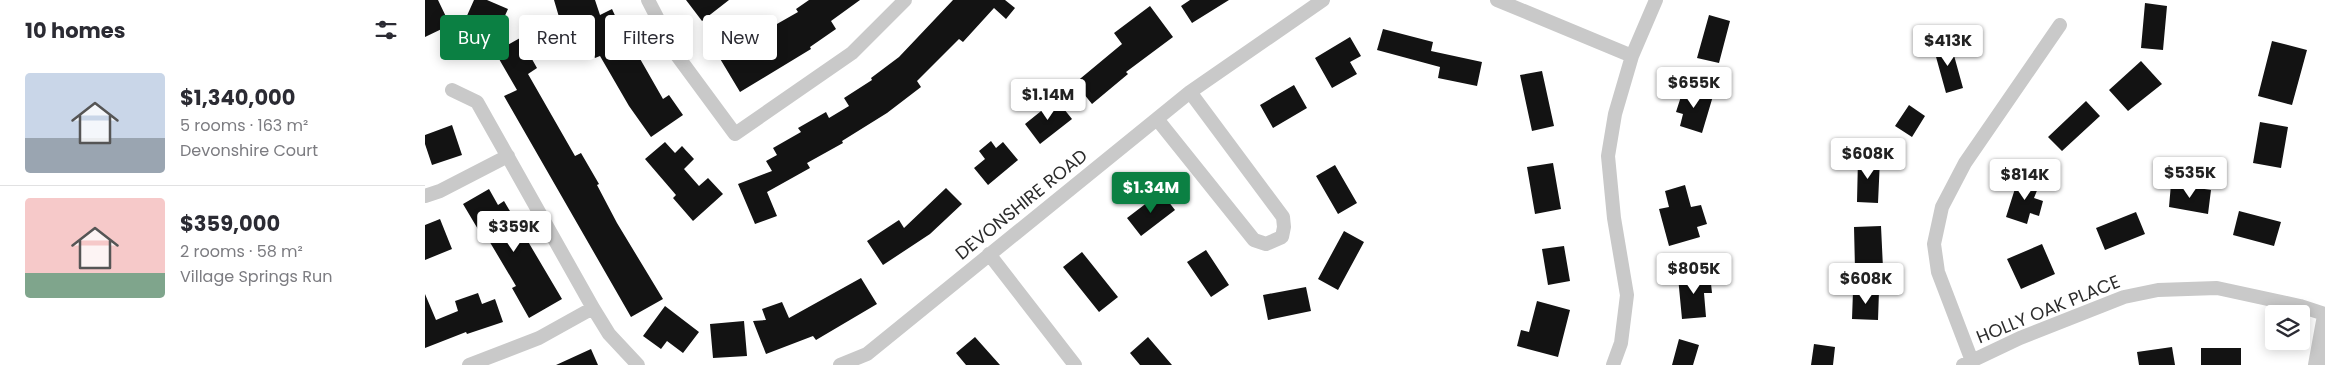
<!DOCTYPE html>
<html lang="en">
<head>
<meta charset="utf-8">
<style>
	body { margin:0; font-family:Poppins,sans-serif; background:#f7f7f7; color:#2b2b33; height:100vh; display:flex; flex-direction:column; font-size:19px; white-space:nowrap }
	* { box-sizing:border-box; margin:0 }
	p { font-size:16px; color:#7c7c81 }
	.icon { flex:none; width:28px; height:28px; fill:none; stroke:currentColor; stroke-width:2; stroke-linecap:round; stroke-linejoin:round }
	.map { position:relative; flex:1; overflow:hidden }
	.sheet { display:flex; flex-direction:column; background:#fff; width:425px }
	.sheet>* { flex:none }
	.top-card { position:absolute; left:15px; top:15px; width:475px; height:45px; display:flex; gap:10px }
	.fabs { position:absolute; left:1840px; top:305px; display:grid; gap:10px }
	.fabs a { display:grid; place-items:center; width:45px; height:45px; border-radius:5px; background:#fff; box-shadow:0 2px 12px #0003; font-size:25px }
	.price { position:absolute; translate:-50% -42px; padding:0 11px; border-radius:5px; background:#fff; color:#222; font-size:16px; line-height:32px; filter:drop-shadow(0 1px 2px #0008) }
	.price::after { content:''; position:absolute; left:50%; top:30px; width:15px; height:11px; margin-left:-8px; background:inherit; clip-path:polygon(0 0,100% 0,50% 100%) }
	.price.current { background:#0b8043; color:#fff }
	ul { padding:0; list-style:none }
	li { display:flex; align-items:center; gap:15px; height:125px; padding:0 25px }
	li+li { border-top:1px solid #e1e1e2 }
	li span { display:grid; place-items:center; flex:none; width:140px; height:100px; border-radius:5px; color:#555 }
	li>.icon { margin-inline-start:auto }
	span .icon { width:60px; height:60px; fill:#fffc; stroke-width:1 }
	li b { font-size:21px }
	h2 { display:flex; justify-content:space-between; align-items:center; height:60px; padding:0 25px; font-size:21px }
	.pill { padding:0 18px; border-radius:5px; background:#fff; box-shadow:0 2px 12px #0003; font-size:18px; line-height:45px }
	.pill.current { background:#0b8043; color:#fff }
	main { display:flex; flex:1; min-height:0 }
	.map>svg:first-child { display:block }
</style>
</head>
<body>
<main>
<section class="sheet">
<h2>10 homes<svg class="icon" aria-label="filters" viewBox="0 0 24 24"><path d="M4 7h16M4 17h16"/><circle cx="9" cy="7" r="2"/><circle cx="15" cy="17" r="2"/></svg></h2>
<ul>
<li><span style="background:linear-gradient(#c9d6e8 65%,#9aa5b1 0)"><svg class="icon" aria-label="home" viewBox="0 0 24 24"><path d="M3 11l9-7 9 7M6 9v11h12V9"/></svg></span><div><b>$1,340,000</b><p>5 rooms · 163 m²</p><p>Devonshire Court</p></div></li>
<li><span style="background:linear-gradient(#f6c9c9 75%,#7fa58c 0)"><svg class="icon" aria-label="home" viewBox="0 0 24 24"><path d="M3 11l9-7 9 7M6 9v11h12V9"/></svg></span><div><b>$359,000</b><p>2 rooms · 58 m²</p><p>Village Springs Run</p></div></li>
</ul>
</section>
<div class="map">
<svg width="1900" height="365" viewBox="0 0 1900 365">
	<rect width="100%" height="100%" fill="#fff"/>
	<path fill="#131313" d="M0 0H13L25 25 0 37Z
		M49 0H62L83 9 67 44 36 29Z
		M129 0H170L175 15 187 9 207 52 210 50 238 99 244 95 258 115 226 137 204 106 175 56 170 58 164 47 159 49 142 15 134 17Z
		M261 0H304L277 21Z
		M384 0H435L406 21 411 29 385 47 386 49 315 92 294 57 373 12 371 9Z
		M528 0H580L590 8 581 19 569 8 538 42 534 39 492 81 496 87 462 113 417 141 418 143 382 163 385 168 342 192 352 216 330 224 313 184 347 171 341 161 352 155 348 148 376 132 373 128 401 112 404 118 424 106 419 98 447 80 446 78 474 57Z
		M765 0H804L767 23 756 6Z
		M1720 3 1742 6 1738 50 1716 48Z
		M725 6 748 37 701 72 703 74 667 104 650 83 697 44 689 33Z
		M1284 15 1305 21 1294 63 1272 58Z
		M958 29 1008 42 1006 51 1057 62 1052 86 1013 78 1015 67 952 50Z
		M925 37 936 56 925 62 932 74 907 88 890 58Z
		M95 38 112 68 103 74 150 156 156 153 174 184 172 185 192 223 238 299 206 317 79 96 92 90 70 52Z
		M1525 41 1538 88 1521 93 1508 46Z
		M1847 41 1882 50 1867 105 1833 96Z
		M1716 61 1737 84 1703 111 1684 90Z
		M1117 71 1129 126 1107 131 1095 75Z
		M869 85 882 108 848 128 835 105Z
		M1259 87 1288 96 1277 133 1255 126 1258 114 1251 112Z
		M631 99 647 119 615 144 600 124Z
		M1661 101 1675 116 1637 151 1623 137Z
		M1484 105 1500 116 1487 137 1470 126Z
		M1835 122 1863 127 1856 168 1828 163Z
		M27 125 37 155 7 165 0 144V135Z
		M566 141 571 148 578 142 593 160 563 185 549 168 560 159 554 151Z
		M240 142 250 153 257 146 269 159 259 169 274 186 283 178 298 194 268 221 248 198 251 195 220 159Z
		M1433 158 1455 159 1453 203 1432 202Z
		M1128 163 1136 209 1110 214 1102 167Z
		M910 165 932 203 913 214 891 176Z
		M1594 176 1615 183 1609 198 1618 201 1614 216 1605 213 1602 224 1581 217Z
		M1746 184 1786 190 1783 214 1744 207Z
		M1260 185 1266 207 1276 205 1282 224 1272 227 1275 237 1244 246 1234 209 1244 207 1240 191Z
		M521 188 537 204 505 234 458 265 442 241 474 220 479 228Z
		M64 189 73 205 79 201 137 299 104 318 87 288 91 286 63 239 60 241 38 204Z
		M736 192 750 210 716 236 702 218Z
		M1814 211 1856 222 1849 246 1808 235Z
		M1711 212 1720 234 1680 250 1671 228Z
		M15 219 27 249 0 260V225Z
		M1456 226 1458 268 1430 269 1429 227Z
		M919 231 939 242 913 290 893 279Z
		M1617 244 1630 274 1596 289 1582 259Z
		M1139 246 1145 281 1123 285 1117 249Z
		M781 250 804 285 786 297 762 262Z
		M657 252 693 297 674 312 638 267Z
		M1285 274 1287 293H1279L1281 317 1257 319 1253 277Z
		M436 278 452 304 391 340 388 336 341 354 328 321 341 320 337 309 357 302 364 318Z
		M881 287 886 311 843 320 838 295Z
		M1428 291H1454L1453 320 1427 319Z
		M53 293 57 304 70 299 78 322 42 334 41 332 0 348V294L11 320 33 311 30 301Z
		M1112 301 1145 310 1133 357 1092 346 1096 330 1104 332Z
		M240 306 274 332 258 353 242 341 236 349 218 336Z
		M319 321 322 356 288 358 285 324Z
		M550 337 575 365H541L531 353Z
		M723 337 747 365H715L705 353Z
		M1254 339 1274 345 1268 365H1247Z
		M1389 344 1410 347 1408 365H1386Z
		M1747 347 1750 365H1714L1712 352Z
		M1776 348H1816V365H1776Z
		M166 349 173 365H131Z"/>
	<g fill="none" stroke-linecap="round" stroke-linejoin="round">
		<path stroke="#c9c9c9" stroke-width="14" d="M223 0 251 54 310 134 427 53 480 0
			M1072 0 1207 56
			M27 90 52 102 168 308 184 334 213 365
			M732 119 829 240 841 244 857 237 859 227 858 217 765 92
			M0 196 15 191 83 156
			M564 254 650 365
			M1547 361 1513 272 1509 244 1517 207 1540 163 1635 25
			M44 365 114 338 168 308
			M415 365 442 354 765 92 898 0
			M1188 365 1196 343 1202 295 1189 218 1183 156 1190 114 1207 56 1231 0
			M1538 365 1595 338 1699 297 1733 290 1792 288 1875 306 1900 314"/>
		<path stroke="#c9c9c9" stroke-width="18" d="M1892 365 1900 321"/>
	</g>
	<g text-anchor="middle" dominant-baseline="central" stroke-width="5" stroke-linejoin="round" paint-order="stroke">
		<g font-size="18" fill="#2c2c2c" stroke="#fff">
			<text transform="translate(596 204) rotate(-39)">DEVONSHIRE ROAD</text>
			<text transform="translate(1623 309) rotate(-22)">HOLLY OAK PLACE</text>
		</g>
	</g>
</svg>
<div class="fabs">
<a><svg class="icon" aria-label="layers" viewBox="0 0 24 24"><path d="M12 4l9 5-9 5-9-5zM3 14l9 5 9-5"/></svg></a>
</div>
<b class="price" style="left:1523px;top:67px">$413K</b>
<b class="price" style="left:1269px;top:109px">$655K</b>
<b class="price" style="left:623px;top:121px">$1.14M</b>
<b class="price" style="left:1443px;top:180px">$608K</b>
<b class="price" style="left:1765px;top:199px">$535K</b>
<b class="price" style="left:1600px;top:201px">$814K</b>
<b class="price current" style="left:726px;top:214px">$1.34M</b>
<b class="price" style="left:89px;top:253px">$359K</b>
<b class="price" style="left:1269px;top:295px">$805K</b>
<b class="price" style="left:1441px;top:305px">$608K</b>
<div class="top-card">
<a class="pill current">Buy</a>
<a class="pill">Rent</a>
<a class="pill">Filters</a>
<a class="pill">New</a>
</div>
</div>
</main>
</body>
</html>
